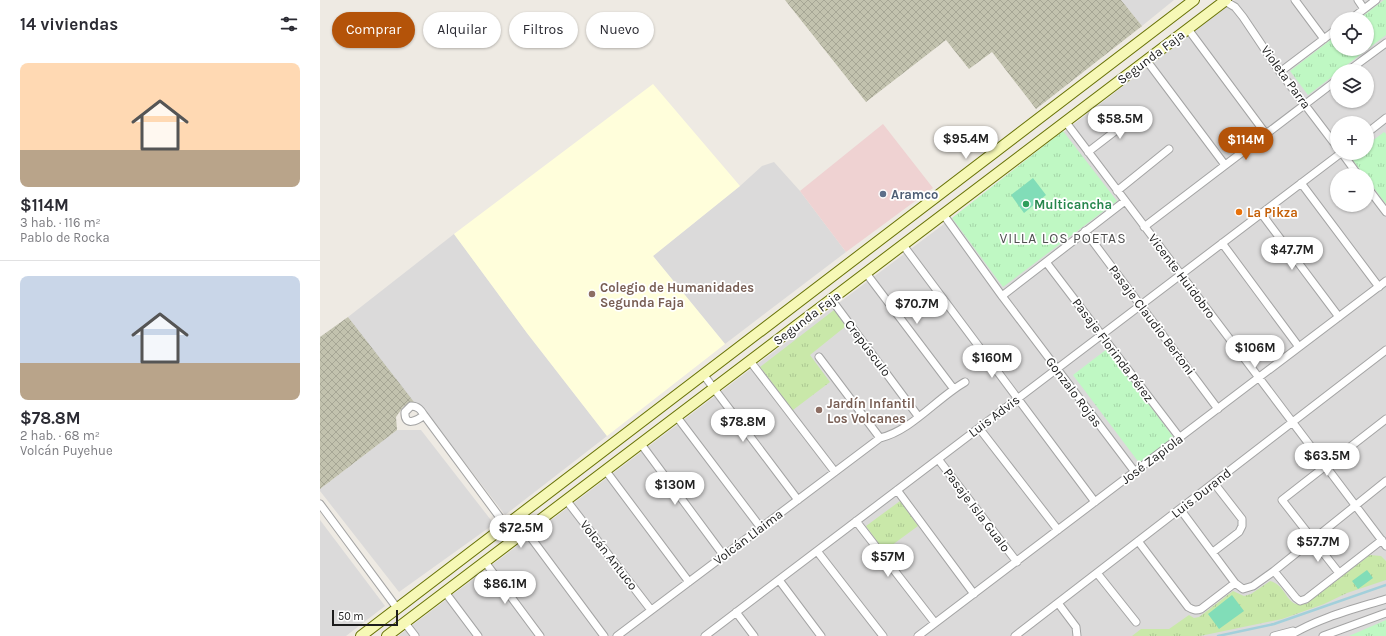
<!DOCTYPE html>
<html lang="es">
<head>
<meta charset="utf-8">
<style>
	body { margin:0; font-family:Karla,sans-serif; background:#f2f2f3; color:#2b2b33; height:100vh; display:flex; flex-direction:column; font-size:15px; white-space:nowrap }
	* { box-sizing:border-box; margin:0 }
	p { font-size:13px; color:#7c7c81 }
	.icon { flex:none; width:22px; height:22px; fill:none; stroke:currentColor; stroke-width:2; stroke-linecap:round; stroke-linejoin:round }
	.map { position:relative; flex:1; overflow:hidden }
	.drawer { display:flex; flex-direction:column; background:#fff; width:320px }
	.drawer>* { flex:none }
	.banner { position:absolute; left:12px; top:12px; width:380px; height:36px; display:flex; gap:8px }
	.controls { position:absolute; left:1010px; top:12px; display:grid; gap:8px }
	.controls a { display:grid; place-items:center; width:44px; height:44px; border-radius:50%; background:#fff; box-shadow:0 1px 3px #0004; font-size:20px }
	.scale { position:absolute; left:12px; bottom:10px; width:66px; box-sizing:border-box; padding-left:4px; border:2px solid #1d1d1d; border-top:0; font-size:11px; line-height:14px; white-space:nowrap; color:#1d1d1d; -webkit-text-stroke:3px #fff; paint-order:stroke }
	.price { position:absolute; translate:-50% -34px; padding:0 9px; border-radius:14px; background:#fff; color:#222; font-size:13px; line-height:26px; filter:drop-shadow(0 1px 2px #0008) }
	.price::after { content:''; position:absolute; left:50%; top:24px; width:12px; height:9px; margin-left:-6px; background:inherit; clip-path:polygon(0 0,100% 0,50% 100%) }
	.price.on { background:#b45309; color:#fff }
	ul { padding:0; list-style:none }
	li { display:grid; align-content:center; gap:8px; height:212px; padding:0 20px }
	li+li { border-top:1px solid #e1e1e2 }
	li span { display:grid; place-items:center; height:124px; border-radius:8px; color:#555 }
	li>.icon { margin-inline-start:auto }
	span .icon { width:72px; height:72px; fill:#fffc; stroke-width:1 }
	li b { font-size:17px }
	h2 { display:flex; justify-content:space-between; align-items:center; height:48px; padding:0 20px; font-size:17px }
	.tag { padding:0 14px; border-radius:18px; background:#fff; box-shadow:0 1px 3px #0004; font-size:14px; line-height:36px }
	.tag.on { background:#b45309; color:#fff }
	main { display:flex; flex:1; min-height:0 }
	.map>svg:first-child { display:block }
</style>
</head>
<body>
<main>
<section class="drawer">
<h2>14 viviendas<svg class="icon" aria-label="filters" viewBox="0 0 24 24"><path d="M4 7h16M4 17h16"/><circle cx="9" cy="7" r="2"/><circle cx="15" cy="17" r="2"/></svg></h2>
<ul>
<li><span style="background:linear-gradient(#ffd9b3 70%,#b9a48a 0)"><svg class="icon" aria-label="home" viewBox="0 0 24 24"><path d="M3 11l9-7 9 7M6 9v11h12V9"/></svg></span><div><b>$114M</b><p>3 hab. · 116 m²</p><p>Pablo de Rocka</p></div></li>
<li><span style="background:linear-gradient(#c9d6e8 70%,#b9a48a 0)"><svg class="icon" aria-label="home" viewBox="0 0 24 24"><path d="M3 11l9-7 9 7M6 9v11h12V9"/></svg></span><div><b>$78.8M</b><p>2 hab. · 68 m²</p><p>Volcán Puyehue</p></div></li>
</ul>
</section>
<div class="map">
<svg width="1066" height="636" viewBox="0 0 1066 636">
	<defs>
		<pattern id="construction-cross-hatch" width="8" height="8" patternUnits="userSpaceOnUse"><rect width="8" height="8" fill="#c2c2ae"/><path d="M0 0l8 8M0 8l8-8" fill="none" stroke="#a6a695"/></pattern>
		<pattern id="grass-tufts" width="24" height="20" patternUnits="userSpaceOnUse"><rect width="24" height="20" fill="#c9e8a9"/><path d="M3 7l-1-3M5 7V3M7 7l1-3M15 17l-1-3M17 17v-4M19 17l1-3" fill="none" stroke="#acc791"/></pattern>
		<pattern id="park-tufts" width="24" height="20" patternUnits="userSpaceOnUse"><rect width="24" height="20" fill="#bff8c3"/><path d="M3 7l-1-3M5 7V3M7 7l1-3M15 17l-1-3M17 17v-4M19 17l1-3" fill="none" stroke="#a4d4a7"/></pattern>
	</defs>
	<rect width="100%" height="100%" fill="#eeeae3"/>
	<path fill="#dbdada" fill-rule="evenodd" d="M801 0H854L822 26Z
		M915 0H1066V636H78L452 353 632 218ZM1017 19H1047V49H1017ZM1017 71H1047V101H1017ZM1017 123H1047V153H1017ZM1017 175H1047V205H1017Z
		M454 162 480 191 526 252 405 344 333 256 420 186 442 166Z
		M134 234 207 333 287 436 185 515 106 412 84 393 28 317Z
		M77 430H101L174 524 79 592 0 491V489Z
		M0 520 65 606 26 636H0Z"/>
	<path fill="#efd2d2" d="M563 124 613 188 526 252 480 191Z"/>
	<path fill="#fffedb" d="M333 84 420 186 333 256 405 344 287 436 207 333 134 234Z"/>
	<path fill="url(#construction-cross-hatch)" d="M465 0H801L822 26 716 109 672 52 649 69 626 40 546 102Z
		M28 317 94 402 83 407 76 417 77 430 0 489V337Z"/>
	<path fill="url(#grass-tufts)" d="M514 310 526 326 490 355 510 382 473 410 440 367Z
		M580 501 598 526 564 551 546 526Z
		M1050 555 1061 556 1066 561V580L1027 593 1004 604 962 619 880 636H812L821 629H849L869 615 874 618 879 617 913 591 924 596 931 594 950 581C965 585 965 600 976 604 979 605 983 604 986 604Z"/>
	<path fill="url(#park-tufts)" d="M1064 0H1066V35L1019 71H1017V73L988 95 970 71 1017 35V49H1047V19H1039Z
		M743 131 797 201 683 287 632 218Z
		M1064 132 1066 134V204L1047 179V175H1044L1031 158 1037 153H1047V145Z
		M787 349 854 438 820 464 753 375Z
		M1066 620V636H1029Z"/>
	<path fill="#81ddb8" d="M713 178 726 195 704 213 691 195Z
		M1047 570 1053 578 1038 589 1032 581Z
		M912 595 924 611 899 629 888 614Z"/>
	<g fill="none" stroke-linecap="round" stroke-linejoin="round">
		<path stroke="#a3d0db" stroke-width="2.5" d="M898 636 954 624 1066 585"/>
		<defs>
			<path id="minor" d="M903 0 915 7 923 17 960 72 1017 147
				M975 0 1004 39
				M1038 0 1044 9
				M1031 19 1056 0
				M868 29 946 134
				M827 61 905 165
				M1028 71 1066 43
				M960 72 1017 29
				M745 121 1066 546
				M1047 133 1066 118
				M768 152 820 112
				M1022 153 1038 175
				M981 183 1059 287
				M1047 187 1066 212
				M797 191 849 149
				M941 213 1019 317
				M623 214 682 296 815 472
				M824 227 1017 80
				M765 231 898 409
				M902 243 979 347
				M583 245 775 502
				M726 262 860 438
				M546 273 633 388
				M682 296 805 201
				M511 299 598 416
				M499 357 560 438
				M430 361 515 472
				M383 374 478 500
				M104 415C97 421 84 427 85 412L91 406C98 406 101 410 104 415L181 519 186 525
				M357 417 441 528
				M659 428 738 530
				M321 444 404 556
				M618 459 697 562
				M286 471 369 582
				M577 490 654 594
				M247 501 331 610
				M0 504 77 608
				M860 509 915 583 923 589 933 586 954 571 1066 481
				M536 521 615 623
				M206 531 284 636
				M818 541 868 607C873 610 876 611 881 609L915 583
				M497 551 563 636
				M893 552 919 532 922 526V519L894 483
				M165 562 220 636
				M954 571 976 598 980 601 986 599 1062 540
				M777 573 816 622
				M1019 573 962 500 1066 419
				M459 580 501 636
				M125 592 158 636
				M738 603 756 627 757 636
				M416 612 434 636
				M85 623 95 636
				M297 636 560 438C591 431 617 398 645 382
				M385 636 1021 153
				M598 636 1066 281
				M695 636 1066 350
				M954 636 973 631
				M969 636C998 618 1034 609 1066 599
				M1003 636 1066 613"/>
			<path id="secondary" d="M41 636 874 0
				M67 636 906 0"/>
		</defs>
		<use href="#minor" stroke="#a4a4a4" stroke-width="9"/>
		<use href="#secondary" stroke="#687206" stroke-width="12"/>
		<use href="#minor" stroke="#fff" stroke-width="7"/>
		<use href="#secondary" stroke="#f6f8b6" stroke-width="10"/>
	</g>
	<circle fill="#5c6f8a" stroke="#fff" stroke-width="1.5" cx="563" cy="194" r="4"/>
	<circle fill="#2e9e5b" stroke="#fff" stroke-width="1.5" cx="706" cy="204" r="4"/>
	<circle fill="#e8710a" stroke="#fff" stroke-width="1.5" cx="919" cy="212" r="4"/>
	<g fill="#8d6e63" stroke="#fff" stroke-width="1.5">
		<circle cx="272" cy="294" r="4"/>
		<circle cx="499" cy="410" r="4"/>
	</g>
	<g text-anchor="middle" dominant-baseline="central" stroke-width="3.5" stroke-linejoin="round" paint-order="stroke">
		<g font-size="13" fill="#1d1d1d" stroke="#fff">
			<text transform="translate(831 57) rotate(-37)">Segunda Faja</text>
			<text transform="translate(966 77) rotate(54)">Violeta Parra</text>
			<text transform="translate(862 276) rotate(53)">Vicente Huidobro</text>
			<text transform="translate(487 318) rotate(-37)">Segunda Faja</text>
			<text transform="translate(832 320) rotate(53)">Pasaje Claudio Bertoni</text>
			<text transform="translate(548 348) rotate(53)">Crepúsculo</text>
			<text transform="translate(793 350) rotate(53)">Pasaje Florinda Pérez</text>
			<text transform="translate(754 392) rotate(53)">Gonzalo Rojas</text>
			<text transform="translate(674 416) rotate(-37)">Luis Advis</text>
			<text transform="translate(832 459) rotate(-37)">José Zapiola</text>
			<text transform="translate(881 493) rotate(-38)">Luis Durand</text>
			<text transform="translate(657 510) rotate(53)">Pasaje Isla Gualo</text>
			<text transform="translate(428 537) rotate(-37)">Volcán Llaima</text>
			<text transform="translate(289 555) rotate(52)">Volcán Antuco</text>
		</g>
		<g font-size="13" font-weight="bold" fill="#4e5e75" stroke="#fff" text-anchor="start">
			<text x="571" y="194">Aramco</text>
		</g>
		<g font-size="13" font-weight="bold" fill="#27864d" stroke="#fff" text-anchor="start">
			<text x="714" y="204">Multicancha</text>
		</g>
		<g font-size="13" font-weight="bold" fill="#c56008" stroke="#fff" text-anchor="start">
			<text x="927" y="212">La Pikza</text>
		</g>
		<g font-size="13" font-weight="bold" fill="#785e54" stroke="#fff" text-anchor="start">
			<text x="280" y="287">Colegio de Humanidades<tspan x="280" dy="15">Segunda Faja</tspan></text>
			<text x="507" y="403">Jardín Infantil<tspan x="507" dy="15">Los Volcanes</tspan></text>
		</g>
		<g font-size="14" letter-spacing="1" fill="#505050" stroke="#fff">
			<text x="743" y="238">VILLA LOS POETAS</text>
		</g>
	</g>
</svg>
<div class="controls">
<a><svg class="icon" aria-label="locate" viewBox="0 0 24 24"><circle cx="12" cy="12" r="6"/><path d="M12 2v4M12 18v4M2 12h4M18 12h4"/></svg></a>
<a><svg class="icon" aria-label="layers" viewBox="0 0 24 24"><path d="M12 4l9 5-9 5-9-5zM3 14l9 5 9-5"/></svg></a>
<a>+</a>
<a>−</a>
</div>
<div class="scale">50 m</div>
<b class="price" style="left:800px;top:140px">$58.5M</b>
<b class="price" style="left:646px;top:160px">$95.4M</b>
<b class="price on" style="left:926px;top:161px">$114M</b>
<b class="price" style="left:972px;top:271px">$47.7M</b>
<b class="price" style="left:597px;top:325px">$70.7M</b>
<b class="price" style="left:935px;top:369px">$106M</b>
<b class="price" style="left:672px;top:379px">$160M</b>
<b class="price" style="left:423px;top:443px">$78.8M</b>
<b class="price" style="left:1007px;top:477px">$63.5M</b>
<b class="price" style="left:355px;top:506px">$130M</b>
<b class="price" style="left:201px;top:549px">$72.5M</b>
<b class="price" style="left:998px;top:563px">$57.7M</b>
<b class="price" style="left:568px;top:578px">$57M</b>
<b class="price" style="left:185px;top:605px">$86.1M</b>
<div class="banner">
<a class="tag on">Comprar</a>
<a class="tag">Alquilar</a>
<a class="tag">Filtros</a>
<a class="tag">Nuevo</a>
</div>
</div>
</main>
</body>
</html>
